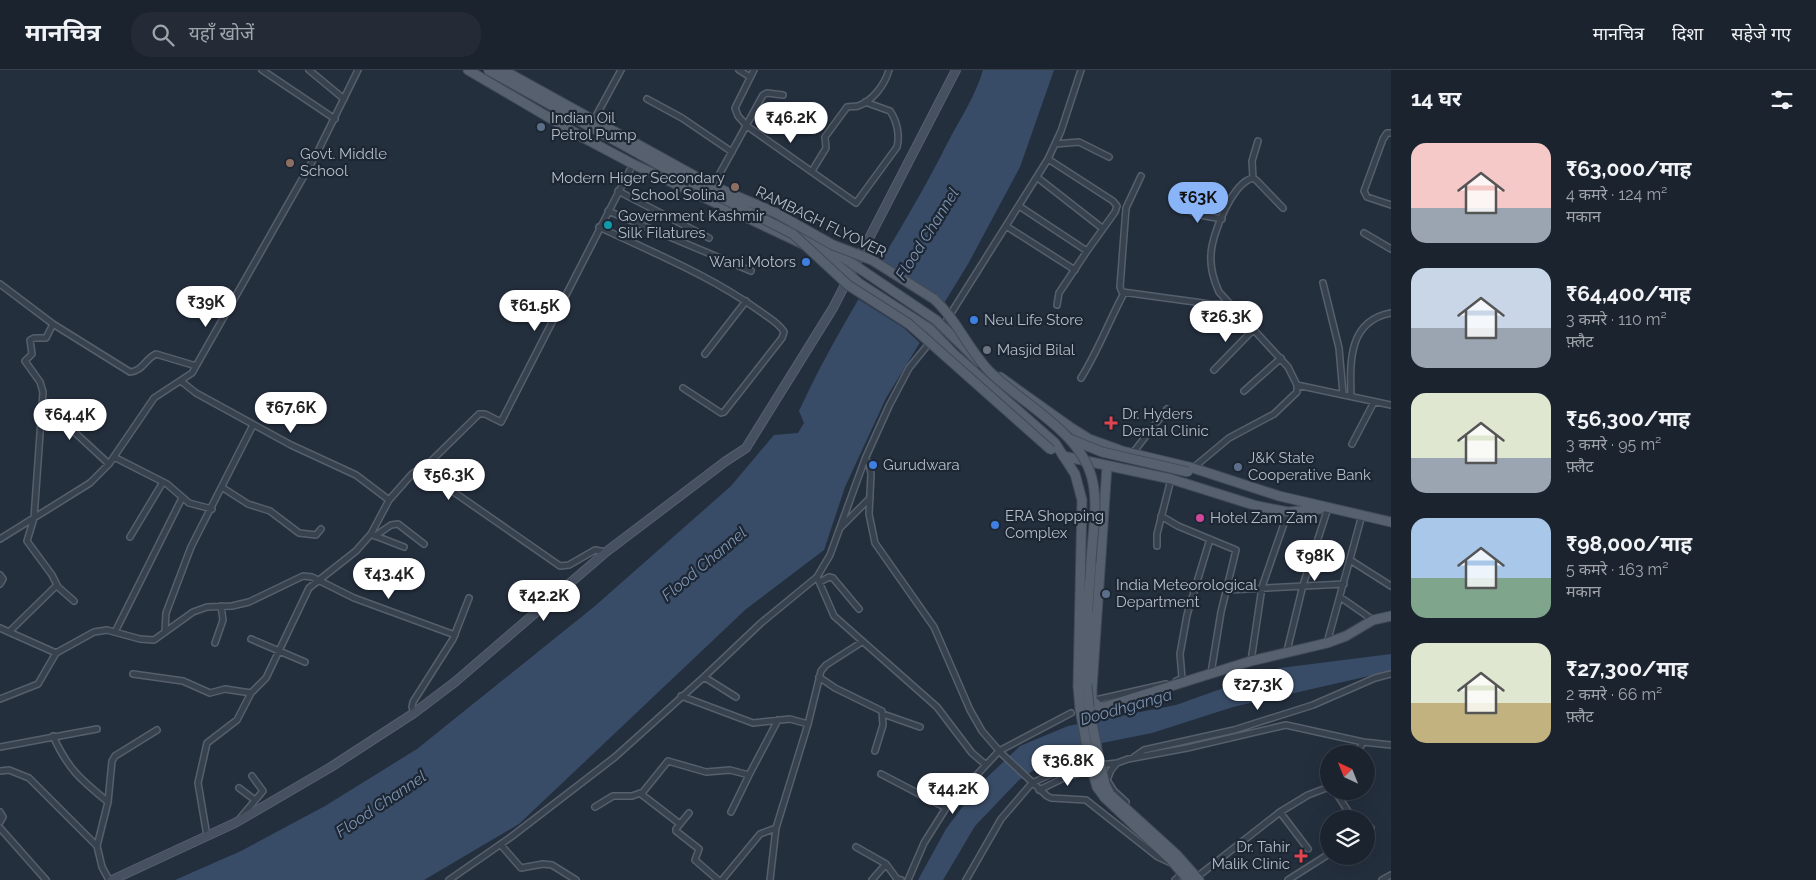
<!DOCTYPE html>
<html lang="hi">
<head>
<meta charset="utf-8">
<style>
	body { margin:0; font-family:Raleway,"Noto Sans Devanagari",sans-serif; background:#242b36; color:#f1f3f6; height:100vh; display:flex; flex-direction:column; font-size:19px; white-space:nowrap }
	* { box-sizing:border-box; margin:0 }
	p { font-size:16px; color:#a0a4aa }
	.icon { flex:none; width:28px; height:28px; fill:none; stroke:currentColor; stroke-width:2; stroke-linecap:round; stroke-linejoin:round }
	.map { position:relative; flex:1; overflow:hidden }
	.side { display:flex; flex-direction:column; background:#1b232e; width:425px }
	.side>* { flex:none }
	.needle { width:32px; rotate:317deg }
	.tools { position:absolute; left:1320px; top:675px; display:grid; gap:10px }
	.tools a { display:grid; place-items:center; width:55px; height:55px; border-radius:50%; background:#1b232e; box-shadow:0 5px 20px #0002,0 0 0 1px #39404a; font-size:25px }
	.price { position:absolute; translate:-50% -42px; padding:0 11px; border-radius:18px; background:#fff; color:#222; font-size:16px; line-height:32px; filter:drop-shadow(0 1px 2px #0008) }
	.price::after { content:''; position:absolute; left:50%; top:30px; width:15px; height:11px; margin-left:-8px; background:inherit; clip-path:polygon(0 0,100% 0,50% 100%) }
	.price.current { background:#8ab4f8; color:#111 }
	ul { padding:0; list-style:none }
	li { display:flex; align-items:center; gap:15px; height:125px; padding:0 20px }
	li span { display:grid; place-items:center; flex:none; width:140px; height:100px; border-radius:15px; color:#555 }
	li>.icon { margin-inline-start:auto }
	span .icon { width:60px; height:60px; fill:#fffc; stroke-width:1 }
	li b { font-size:21px }
	h2 { display:flex; justify-content:space-between; align-items:center; height:60px; padding:0 20px; font-size:21px }
	header { display:flex; align-items:center; gap:30px; box-sizing:border-box; height:70px; padding:0 25px; background:#1b232e; border-bottom:1px solid #39404a }
	header strong { font-size:24px }
	nav { display:flex; gap:28px; margin-inline-start:auto; font-size:18px }
	.search { width:350px; height:45px; background:#242b36; display:flex; align-items:center; gap:12px; box-sizing:border-box; padding:0 18px; border-radius:20px; color:#a0a4aa; font-size:19px }
	main { display:flex; flex:1; min-height:0 }
	.map>svg:first-child { display:block }
</style>
</head>
<body>
<header>
<strong>मानचित्र</strong>
<div class="search"><svg class="icon" aria-label="search" viewBox="0 0 24 24"><circle cx="10" cy="10" r="6"/><path d="M15 15l6 6"/></svg>यहाँ खोजें</div>
<nav><a>मानचित्र</a><a>दिशा</a><a>सहेजे गए</a></nav>
</header>
<main>
<div class="map">
<svg width="1391" height="810" viewBox="0 0 1391 810">
	<rect width="100%" height="100%" fill="#242f3e"/>
	<path fill="#394c67" d="M983 0H1054L1020 97 968 194 886 328 845 417 824 480 745 540 519 754 424 810H175L241 781 325 736 417 679 595 536 731 416 774 365 798 363 804 353 799 341C842 247 902 164 948 72 960 49 976 25 983 0Z
		M1391 584V601L1233 637 1152 663 1062 681 1019 710 975 756 943 810H918L946 759 977 717 1020 676 1068 656 1176 635 1280 598Z"/>
	<path fill="#242f3e" d="M877 192 945 237 922 275 904 258 855 227Z"/>
	<g fill="none" stroke-linecap="round" stroke-linejoin="round">
		<path stroke="#3a4453" stroke-width="5" stroke-dasharray="5 2.5" stroke-linecap="butt" d="M1079 694 1111 700"/>
		<defs>
			<path id="minor" d="M262 0 335 49
				M309 0 344 29
				M739 0 750 7
				M754 0 735 38 738 46 747 56 856 133 897 77C900 65 897 51 890 41L865 32
				M647 29 682 48 732 82
				M1391 63H1387L1383 69 1364 121 1367 127 1391 135
				M584 68 621 0
				M1055 74 1079 72 1109 87
				M812 101 826 78 825 67 847 37C851 36 854 37 858 36 873 31 885 14 889 0
				M1141 106 1126 138 1120 217 1122 222 1210 234H1228
				M1038 108 1102 158
				M1253 108 1252 91 1258 71
				M713 116 763 25 767 23 783 25
				M618 121 709 168
				M1019 136 1087 181 1115 142 1117 136 1113 131 1048 89
				M1181 137 1200 145 1222 149
				M608 141 751 201
				M1006 156 1075 200
				M599 157C654 183 711 206 761 242 769 248 779 253 784 262L782 268 724 342 721 343 683 318
				M1364 163 1391 179
				M1323 213 1339 278 1343 324
				M0 214 53 254 130 302C143 301 145 289 156 284L196 296
				M1057 235 1059 223 1087 181
				M53 254 46 268H34L30 270 32 284 25 291 40 312 43 322 34 448 27 471 52 505 58 517 74 531
				M943 256 1048 89 1061 61 1081 0
				M705 284 746 231
				M1214 300 1253 260
				M1081 308C1098 281 1109 251 1124 223
				M181 311 196 323 291 375 356 405 389 430
				M1297 315 1391 335
				M1244 321 1281 288
				M1351 326C1350 292 1348 251 1391 243
				M43 333 109 394
				M1352 374 1374 332
				M1132 384 1167 339
				M114 387 167 414 189 433 212 439
				M865 389 869 393 871 404 869 444 875 473 934 557 970 640 982 661 1001 683 1047 726 1051 728 1086 730 1158 787 1173 794
				M1193 398 1229 368 1274 344 1297 322V315L1288 297 1219 222C1214 211 1210 196 1211 184 1212 164 1232 113 1253 108L1256 110 1283 138
				M421 401 479 344H485L501 352 633 94
				M223 418 248 434 270 441 299 463 316 465 321 459
				M1161 446 1178 456 1236 480 1221 542 1211 603
				M840 458 870 428
				M373 465 404 477
				M375 466 391 455 398 454 424 474
				M130 467 163 412
				M0 469 90 413 109 394 154 328 192 303 317 83 358 0
				M1157 476V464L1171 409
				M1350 490 1391 516
				M0 505 3 509 0 514
				M817 507 834 546 937 637 972 683 986 695
				M820 512 829 507 833 508 859 539
				M1228 520 1344 514
				M1340 527 1373 550
				M0 558 56 583
				M165 561 166 543 191 477 253 355
				M9 562 57 515
				M115 562 182 428
				M251 569 305 592
				M215 573 223 550 221 536
				M1327 573 1362 445
				M1287 581 1303 515 1328 438
				M1251 591 1262 517 1288 442
				M133 604 183 611 210 623 225 619 251 623
				M704 607 736 627
				M819 607 835 618 882 641 883 655 875 681
				M1176 611 1182 608 1180 584 1187 545 1210 469
				M681 626 753 653 790 649 808 654
				M0 629 38 614 56 583 94 562 107 560 140 569 154 570 193 542 207 537 232 536 249 532 303 506 312 507 354 528 455 565
				M1091 631 1166 614
				M414 643 412 637 413 632 453 569 469 528
				M883 644 920 657
				M53 666C68 699 80 709 108 732
				M0 677 97 659
				M1357 684 1363 672
				M1134 687 1144 680 1234 660 1313 635 1375 608 1391 604
				M1100 695 1117 693
				M0 701 9 700 29 708 97 776
				M1366 701 1370 703
				M881 704 946 738
				M239 718 255 730
				M1039 720 1068 706 1092 700
				M1335 721 1353 749
				M641 724 680 754
				M1126 732 1114 721 1107 710 1111 700 1117 693 1128 689 1187 678 1286 655 1363 672 1391 675
				M595 737 613 726H632L643 722 668 691 706 702 730 700 749 705 778 650
				M0 742 3 747 0 752
				M731 742 749 705
				M1280 742 1308 779
				M689 743 676 759V761L699 779 695 790 718 810
				M241 747 263 721 252 706
				M0 758 46 810
				M1366 761 1371 758
				M207 766 198 713 207 673 237 650 251 623 266 608 309 518 356 481 371 464 389 430 412 404 416 401 425 402 560 496 569 495 595 480 606 482
				M501 775 521 798 543 794 552 795 576 810
				M856 777 886 794 897 809 901 810
				M1197 807 1280 742 1308 725 1329 717
				M109 810 102 797 97 776 108 732 112 691 115 686 157 660
				M449 810 511 767 615 687 704 607 761 553 817 507 830 485 865 389 889 336 909 298 931 271
				M722 810 760 764 776 758 808 654 821 601 826 595 862 572
				M770 810 776 758
				M872 810 886 794
				M908 810 924 773 946 738 999 681 1071 643
				M966 810 1001 749 1032 713 1062 699 1079 694
				M1175 810 1183 803
				M1288 810 1329 784
				M1382 810 1391 805"/>
			<path id="secondary" d="M112 810 235 753 331 697 414 643 455 612 606 482 726 391 746 378 833 238 956 0"/>
			<path id="primary" d="M468 0 584 68 633 94 826 185 859 213 930 259 955 285 1055 373 1075 404 1082 430 1078 616
				M750 136 841 186 936 250 979 292
				M872 190 934 229
				M1000 307 1070 357 1089 369 1122 381 1193 398 1279 426 1391 452
				M1063 386 1171 409 1257 436 1288 442 1320 439
				M1107 396 1092 619V630L1099 637H1104L1251 591 1327 573 1346 566 1373 550 1391 546
				M1087 563 1094 554V547
				M1087 615V552L1091 493
				M1089 637 1099 689
				M1080 639 1090 693
				M1105 714 1110 724 1176 784 1199 810
				M1097 717 1105 728 1171 790 1188 810"/>
		</defs>
		<use href="#minor" stroke="#565f6c" stroke-width="8"/>
		<use href="#secondary" stroke="#565f6c" stroke-width="10"/>
		<use href="#primary" stroke="#414a57" stroke-width="11"/>
		<use href="#minor" stroke="#38414e" stroke-width="5"/>
		<use href="#secondary" stroke="#465061" stroke-width="8"/>
		<use href="#primary" stroke="#56606e" stroke-width="9"/>
		<defs>
			<path id="primary-bridge" d="M488 0 679 106 793 164 848 215 909 254 1051 380
				M503 0 713 116 776 143 833 175 872 190
				M934 229C957 250 968 279 989 301 1023 335 1084 363 1093 413 1098 438 1092 467 1091 493
				M1070 369 1102 382 1188 402
				M1087 615 1089 637
				M1078 616 1080 639
				M1099 689 1105 714
				M1090 693 1097 717"/>
		</defs>
		<use href="#primary-bridge" stroke="#414a57" stroke-width="11" stroke-linecap="butt"/>
		<use href="#primary-bridge" stroke="#56606e" stroke-width="9"/>
	</g>
	<g fill="#5c6f8a" stroke="#1d2633" stroke-width="2">
		<circle cx="541" cy="57" r="5"/>
		<circle cx="1238" cy="397" r="5"/>
		<circle cx="1106" cy="524" r="5"/>
	</g>
	<g fill="#8d6e63" stroke="#1d2633" stroke-width="2">
		<circle cx="290" cy="93" r="5"/>
		<circle cx="735" cy="117" r="5"/>
	</g>
	<circle fill="#0f9aa8" stroke="#1d2633" stroke-width="2" cx="608" cy="155" r="5"/>
	<g fill="#3f7fe0" stroke="#1d2633" stroke-width="2">
		<circle cx="806" cy="192" r="5"/>
		<circle cx="974" cy="250" r="5"/>
		<circle cx="873" cy="395" r="5"/>
		<circle cx="995" cy="455" r="5"/>
	</g>
	<circle fill="#6b7280" stroke="#1d2633" stroke-width="2" cx="987" cy="280" r="5"/>
	<g fill="#e0444e" stroke="#1d2633" stroke-width="2">
		<path d="M1108.5 345.5h5v5h5v5h-5v5h-5v-5h-5v-5h5z"/>
		<path d="M1298.5 778.5h5v5h5v5h-5v5h-5v-5h-5v-5h5z"/>
	</g>
	<circle fill="#d1479c" stroke="#1d2633" stroke-width="2" cx="1200" cy="448" r="5"/>
	<g text-anchor="middle" dominant-baseline="central" stroke-width="4.5" stroke-linejoin="round" paint-order="stroke">
		<g font-size="15" fill="#b4bcc9" stroke="#1d2633" text-anchor="start">
			<text x="551" y="48">Indian Oil<tspan x="551" dy="17">Petrol Pump</tspan></text>
			<text x="300" y="84">Govt. Middle<tspan x="300" dy="17">School</tspan></text>
			<text x="725" y="108" text-anchor="end">Modern Higer Secondary<tspan x="725" dy="17">School Solina</tspan></text>
			<text x="618" y="146">Government Kashmir<tspan x="618" dy="17">Silk Filatures</tspan></text>
			<text x="796" y="192" text-anchor="end">Wani Motors</text>
			<text x="984" y="250">Neu Life Store</text>
			<text x="997" y="280">Masjid Bilal</text>
			<text x="1122" y="344">Dr. Hyders<tspan x="1122" dy="17">Dental Clinic</tspan></text>
			<text x="1248" y="388">J&amp;K State<tspan x="1248" dy="17">Cooperative Bank</tspan></text>
			<text x="883" y="395">Gurudwara</text>
			<text x="1005" y="446">ERA Shopping<tspan x="1005" dy="17">Complex</tspan></text>
			<text x="1210" y="448">Hotel Zam Zam</text>
			<text x="1116" y="515">India Meteorological<tspan x="1116" dy="17">Department</tspan></text>
			<text x="1290" y="777" text-anchor="end">Dr. Tahir<tspan x="1290" dy="17">Malik Clinic</tspan></text>
		</g>
		<g font-size="15" fill="#b4bcc9" stroke="#1d2633">
			<text transform="translate(821 152) rotate(26)">RAMBAGH FLYOVER</text>
		</g>
		<g font-size="16" font-style="italic" fill="#7c92b1" stroke="#1d2633">
			<text transform="translate(927 164) rotate(-58)">Flood Channel</text>
			<text transform="translate(704 494) rotate(-40)">Flood Channel</text>
			<text transform="translate(1126 637) rotate(-16)">Doodhganga</text>
			<text transform="translate(381 734) rotate(-34)">Flood Channel</text>
		</g>
	</g>
</svg>
<div class="tools">
<a><svg class="needle" viewBox="-14 -14 28 28"><path d="M0-13l5 13h-10z" fill="#e53935"/><path d="M0 13l5-13h-10z" fill="#a0a4aa"/></svg></a>
<a><svg class="icon" aria-label="layers" viewBox="0 0 24 24"><path d="M12 4l9 5-9 5-9-5zM3 14l9 5 9-5"/></svg></a>
</div>
<b class="price" style="left:791px;top:74px">₹46.2K</b>
<b class="price current" style="left:1198px;top:154px">₹63K</b>
<b class="price" style="left:206px;top:258px">₹39K</b>
<b class="price" style="left:535px;top:262px">₹61.5K</b>
<b class="price" style="left:1226px;top:273px">₹26.3K</b>
<b class="price" style="left:291px;top:364px">₹67.6K</b>
<b class="price" style="left:70px;top:371px">₹64.4K</b>
<b class="price" style="left:449px;top:431px">₹56.3K</b>
<b class="price" style="left:1315px;top:512px">₹98K</b>
<b class="price" style="left:389px;top:530px">₹43.4K</b>
<b class="price" style="left:544px;top:552px">₹42.2K</b>
<b class="price" style="left:1258px;top:641px">₹27.3K</b>
<b class="price" style="left:1068px;top:717px">₹36.8K</b>
<b class="price" style="left:953px;top:745px">₹44.2K</b>
</div>
<section class="side">
<h2>14 घर<svg class="icon" aria-label="filters" viewBox="0 0 24 24"><path d="M4 7h16M4 17h16"/><circle cx="9" cy="7" r="2"/><circle cx="15" cy="17" r="2"/></svg></h2>
<ul>
<li><span style="background:linear-gradient(#f6c9c9 65%,#9aa5b1 0)"><svg class="icon" aria-label="home" viewBox="0 0 24 24"><path d="M3 11l9-7 9 7M6 9v11h12V9"/></svg></span><div><b>₹63,000/माह</b><p>4 कमरे · 124 m²</p><p>मकान</p></div></li>
<li><span style="background:linear-gradient(#c9d6e8 60%,#9aa5b1 0)"><svg class="icon" aria-label="home" viewBox="0 0 24 24"><path d="M3 11l9-7 9 7M6 9v11h12V9"/></svg></span><div><b>₹64,400/माह</b><p>3 कमरे · 110 m²</p><p>फ़्लैट</p></div></li>
<li><span style="background:linear-gradient(#dfe7d0 65%,#9aa5b1 0)"><svg class="icon" aria-label="home" viewBox="0 0 24 24"><path d="M3 11l9-7 9 7M6 9v11h12V9"/></svg></span><div><b>₹56,300/माह</b><p>3 कमरे · 95 m²</p><p>फ़्लैट</p></div></li>
<li><span style="background:linear-gradient(#a9c7e8 60%,#7fa58c 0)"><svg class="icon" aria-label="home" viewBox="0 0 24 24"><path d="M3 11l9-7 9 7M6 9v11h12V9"/></svg></span><div><b>₹98,000/माह</b><p>5 कमरे · 163 m²</p><p>मकान</p></div></li>
<li><span style="background:linear-gradient(#dfe7d0 60%,#c2b280 0)"><svg class="icon" aria-label="home" viewBox="0 0 24 24"><path d="M3 11l9-7 9 7M6 9v11h12V9"/></svg></span><div><b>₹27,300/माह</b><p>2 कमरे · 66 m²</p><p>फ़्लैट</p></div></li>
</ul>
</section>
</main>
</body>
</html>
